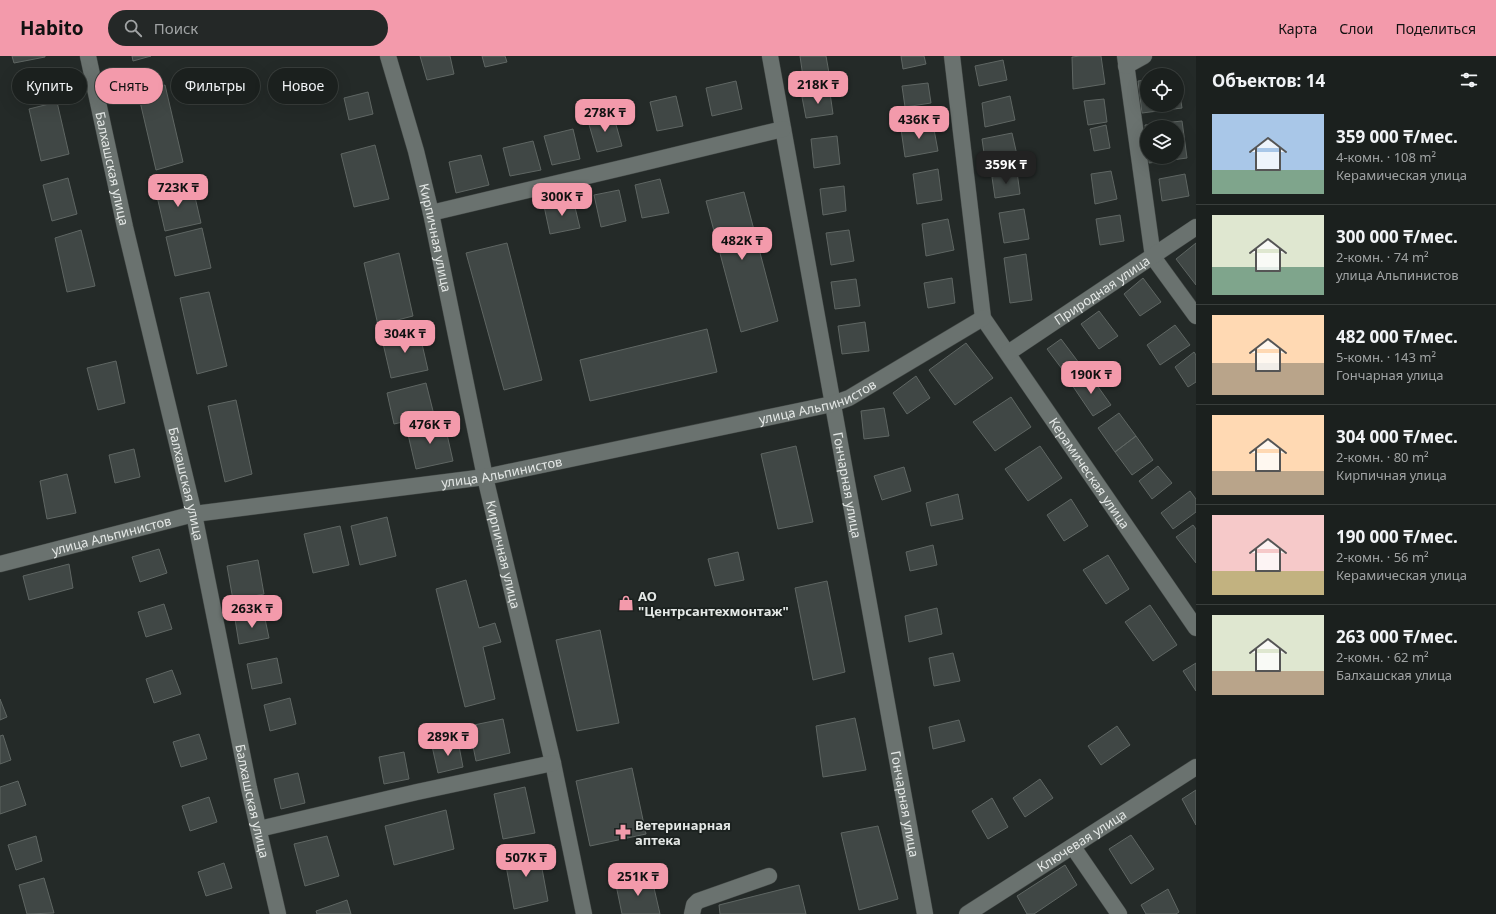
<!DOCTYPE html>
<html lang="ru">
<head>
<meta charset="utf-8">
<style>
	body { margin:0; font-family:"Noto Sans",sans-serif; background:#242827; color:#f1f3f6; height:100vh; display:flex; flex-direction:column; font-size:15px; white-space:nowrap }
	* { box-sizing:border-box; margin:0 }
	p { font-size:13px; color:#a0a3a4 }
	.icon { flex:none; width:22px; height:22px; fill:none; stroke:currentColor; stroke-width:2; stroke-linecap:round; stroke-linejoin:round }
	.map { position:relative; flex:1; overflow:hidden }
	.drawer { display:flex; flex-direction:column; background:#1b201e; width:300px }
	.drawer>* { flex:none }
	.top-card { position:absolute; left:12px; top:12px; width:380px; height:36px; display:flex; gap:8px }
	.tools { position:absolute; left:1140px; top:12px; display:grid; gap:8px }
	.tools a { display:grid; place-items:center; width:44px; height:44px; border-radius:50%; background:#1b201e; box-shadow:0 4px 16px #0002,0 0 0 1px #393e3c; font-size:20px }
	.price { position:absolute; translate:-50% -34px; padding:0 9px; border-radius:8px; background:#f39aab; color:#111; font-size:13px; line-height:26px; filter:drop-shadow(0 1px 2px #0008) }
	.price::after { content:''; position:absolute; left:50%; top:24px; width:12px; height:9px; margin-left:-6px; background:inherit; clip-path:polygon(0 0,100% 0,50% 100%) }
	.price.selected { background:#222; color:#fff }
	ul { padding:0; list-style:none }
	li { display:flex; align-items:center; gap:12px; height:100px; padding:0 16px }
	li+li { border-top:1px solid #393e3c }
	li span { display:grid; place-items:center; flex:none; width:112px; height:80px; border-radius:0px; color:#555 }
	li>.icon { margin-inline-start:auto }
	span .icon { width:48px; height:48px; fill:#fffc; stroke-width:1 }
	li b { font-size:17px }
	h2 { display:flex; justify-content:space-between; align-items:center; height:48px; padding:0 16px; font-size:17px }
	.pill { padding:0 14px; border-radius:18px; background:#1b201e; box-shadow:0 4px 16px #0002,0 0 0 1px #393e3c; font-size:14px; line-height:36px }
	.pill.selected { background:#f39aab; color:#111 }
	header { display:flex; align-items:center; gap:24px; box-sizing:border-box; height:56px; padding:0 20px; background:#f39aab; color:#111 }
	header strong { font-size:19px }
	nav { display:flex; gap:22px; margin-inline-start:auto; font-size:14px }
	.search { width:280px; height:36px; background:#242827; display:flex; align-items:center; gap:10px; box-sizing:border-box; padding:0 14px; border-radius:22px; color:#a0a3a4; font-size:15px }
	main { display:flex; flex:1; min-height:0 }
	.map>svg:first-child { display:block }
</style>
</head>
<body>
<header>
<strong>Habito</strong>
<div class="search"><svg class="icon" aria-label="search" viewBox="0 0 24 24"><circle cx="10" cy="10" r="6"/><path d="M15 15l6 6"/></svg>Поиск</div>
<nav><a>Карта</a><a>Слои</a><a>Поделиться</a></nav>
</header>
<main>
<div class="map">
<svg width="1196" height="858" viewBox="0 0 1196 858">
	<rect width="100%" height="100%" fill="#242a28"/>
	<path fill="#404745" stroke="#5f6663" d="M12 0H45V1L14 7Z
		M132 0H151L133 5Z
		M420 0H450L454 18 427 24Z
		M482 0H505L507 6 485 11Z
		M800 0H826L829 17 803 21Z
		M901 0H924L926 8 903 13Z
		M1080 0H1101L1105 28 1073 33 1072 1Z
		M1003 4 1007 24 979 30 975 10Z
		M1177 21 1182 52 1142 57 1138 25 1147 24V49H1177Z
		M736 25 742 53 712 60 706 32Z
		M928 27 931 47 905 51 902 30Z
		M165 29 183 106 156 114 138 37Z
		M368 36 373 58 349 64 344 42Z
		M830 37 833 58 806 62 802 41Z
		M676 40 683 70 657 75 650 46Z
		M1010 40 1015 64 985 71 982 47Z
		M1104 43 1107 66 1088 69 1084 45Z
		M57 46 69 98 41 105 29 53Z
		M613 58 622 90 597 96 588 65Z
		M1182 65 1187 102 1149 107V101H1177V71H1147V86L1145 69Z
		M933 68 938 95 905 101 901 73Z
		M1106 69 1110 92 1094 95 1090 73Z
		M573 73 580 103 552 109 544 80Z
		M1012 77 1017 99 985 104 982 83Z
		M837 80 840 108 814 112 811 83Z
		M533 85 541 114 510 120 503 92Z
		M375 89 389 143 354 151 341 98Z
		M481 99 489 129 456 137 449 106Z
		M938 113 942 144 917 148 913 118Z
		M1111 115 1117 143 1095 148 1091 118Z
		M1017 116 1020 138 995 142 992 121Z
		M1185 118 1189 140 1162 145 1159 123Z
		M68 122 77 158 52 165 43 129Z
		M660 123 669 157 642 162 635 129Z
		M192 128 201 167 165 175 156 136Z
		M844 130 846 155 823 159 820 133Z
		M619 134 626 165 601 171 594 139Z
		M744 136 778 265 741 276 706 145Z
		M573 143 580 172 550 178 544 150Z
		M1024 153 1029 183 1004 187 999 157Z
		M1120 159 1124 185 1100 189 1096 163Z
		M948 163 954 194 926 200 922 168Z
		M202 172 211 212 175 220 166 181Z
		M81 174 95 230 67 236 55 182Z
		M849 174 854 205 831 209 826 177Z
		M507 187 542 324 504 334 466 197Z
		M1196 187V229L1176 203Z
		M399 197 413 260 378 269 364 207Z
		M1026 198 1032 244 1010 247 1004 202Z
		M952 222 955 247 928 252 924 227Z
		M1143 222 1161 246 1140 260 1124 238Z
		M856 223 860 250 835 253 831 226Z
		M209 236 227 310 197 318 180 242Z
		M1099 255 1118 280 1099 293 1081 268Z
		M865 266 869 295 842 298 838 270Z
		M1175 269 1190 289 1160 309 1147 289Z
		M707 273 717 316 590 345 580 304Z
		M419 275 428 314 391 322 382 283Z
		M1061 283 1079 307 1065 317 1047 293Z
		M966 287 993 322 955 349 929 314Z
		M1194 296 1196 299V326L1188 331 1175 311Z
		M116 305 125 347 98 354 87 312Z
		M1089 318 1111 349 1093 360 1072 329Z
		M916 320 930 342 907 358 893 337Z
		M426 327 434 359 394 368 387 337Z
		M1011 341 1031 371 995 395 973 366Z
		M236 344 252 418 225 426 208 350Z
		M884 352 889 380 864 383 861 355Z
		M1119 357 1136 380 1115 396 1098 372Z
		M444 365 453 405 416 413 407 374Z
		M1136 380 1153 404 1132 419 1115 396Z
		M796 390 813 466 778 473 761 398Z
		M1040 390 1062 422 1028 445 1005 413Z
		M134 393 140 421 115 427 109 399Z
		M1158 410 1172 427 1152 443 1139 425Z
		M904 411 911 435 882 444 874 420Z
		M67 418 76 457 47 463 40 425Z
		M1190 435 1196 443V456L1173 473 1161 457Z
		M958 438 963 463 931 470 926 447Z
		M1071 443 1088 470 1064 485 1047 459Z
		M387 461 396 500 360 509 351 470Z
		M1193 469 1196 473V507L1176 481Z
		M340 470 349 509 313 517 304 478Z
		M933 489 937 509 910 515 906 496Z
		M159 493 167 517 140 526 132 501Z
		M738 496 744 524 715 530 708 503Z
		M1108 499 1129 533 1106 548 1083 514Z
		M258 504 264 538 233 544 227 510Z
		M69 508 73 532 29 544 23 520Z
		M466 524 479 572 495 567 501 586 483 591 495 643 465 651 436 533Z
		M827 525 845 616 813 624 795 532Z
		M164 548 172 573 146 581 138 556Z
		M1150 549 1177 589 1153 605 1125 566Z
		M937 552 942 578 909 586 905 560Z
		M264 558 269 582 239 588 235 563Z
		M600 574 619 667 577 675 556 584Z
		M953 597 960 625 934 630 929 602Z
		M277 602 282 627 252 633 247 608Z
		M1196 607V635L1183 615Z
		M172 614 181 638 154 647 146 623Z
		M290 642 296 668 270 675 264 649Z
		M0 643 7 661 0 664Z
		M855 662 866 714 823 721 816 670Z
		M503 663 510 697 476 705 469 670Z
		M959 664 965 685 933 693 929 671Z
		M1117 670 1130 689 1101 709 1088 690Z
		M199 678 207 703 181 711 173 686Z
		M3 679 11 704 0 708V680Z
		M458 685 463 711 438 717 432 690Z
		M404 696 409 723 384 728 379 701Z
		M632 712 646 778 590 790 576 725Z
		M298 717 305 747 281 753 274 723Z
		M1040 723 1053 742 1025 761 1013 742Z
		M18 725 26 749 0 758V731Z
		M525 731 535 777 503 783 494 738Z
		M1196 734V769L1182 743Z
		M209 741 217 766 190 775 182 750Z
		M992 742 1008 771 988 783 972 755Z
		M446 754 454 793 394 809 385 770Z
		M878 770 898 843 859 854 841 777Z
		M1131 779 1154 813 1131 828 1109 793Z
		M36 780 42 805 16 814 8 789Z
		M327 780 339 820 305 830 294 788Z
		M538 791 548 845 514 853 504 799Z
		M224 807 232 832 206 840 198 816Z
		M1065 809 1077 829 1034 858H1027L1017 840Z
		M651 819 660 858H622L616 829Z
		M44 822 54 857 27 858 19 829Z
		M799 829 806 858H720L719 849Z
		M1168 833 1179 856 1176 858H1146L1141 849Z
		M347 844 351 858H317L316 855Z"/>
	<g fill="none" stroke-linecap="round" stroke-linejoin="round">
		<defs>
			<g id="minor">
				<path id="s1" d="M88 0 125 171 194 458 249 732 278 858"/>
				<path id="s2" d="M388 0 416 95 431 157 485 421 553 707 584 858"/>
				<path id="s3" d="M770 0 925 858"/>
				<path id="s4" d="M952 0 983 262 1196 572"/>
				<path d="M1125 0 1153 201 1196 260"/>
				<path d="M1126 10 1144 0"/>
				<path d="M431 157 630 110 783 73"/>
				<path id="s5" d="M1008 297 1196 171"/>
				<path id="s6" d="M0 508 194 458 485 421 832 348 849 342 983 262"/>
				<path d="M259 773 417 736 553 707"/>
				<path d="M1073 791 1119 858"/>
				<path d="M692 858 694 849 698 845 769 820"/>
				<path id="s7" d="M967 858 1196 711"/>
			</g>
		</defs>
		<use href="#minor" stroke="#414644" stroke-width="17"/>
		<use href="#minor" stroke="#6a726f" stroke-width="16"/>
	</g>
	<defs>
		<symbol id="shop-bare" viewBox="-9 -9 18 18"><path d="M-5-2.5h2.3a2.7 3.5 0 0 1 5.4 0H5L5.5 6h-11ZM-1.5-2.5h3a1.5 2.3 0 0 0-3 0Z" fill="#f39aab" stroke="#1b211f" stroke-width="2.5" paint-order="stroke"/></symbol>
		<symbol id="pharmacy-bare" viewBox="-9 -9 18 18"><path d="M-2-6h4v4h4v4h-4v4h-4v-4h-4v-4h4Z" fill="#f39aab" stroke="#1b211f" stroke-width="2.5" paint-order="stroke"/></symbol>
	</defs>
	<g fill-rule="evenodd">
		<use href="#shop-bare" x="615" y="536" width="22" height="22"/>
		<use href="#pharmacy-bare" x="612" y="765" width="22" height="22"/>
	</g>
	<g text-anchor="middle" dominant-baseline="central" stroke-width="3.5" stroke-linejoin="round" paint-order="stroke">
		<g font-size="13" fill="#e4e8e6" stroke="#1b211f">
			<text stroke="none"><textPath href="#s1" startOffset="115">Балхашская улица</textPath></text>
			<text stroke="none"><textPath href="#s2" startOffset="188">Кирпичная улица</textPath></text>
			<text stroke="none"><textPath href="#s5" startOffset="113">Природная улица</textPath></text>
			<text stroke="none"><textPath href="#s6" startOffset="835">улица Альпинистов</textPath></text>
			<text stroke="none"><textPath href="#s6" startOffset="511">улица Альпинистов</textPath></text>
			<text stroke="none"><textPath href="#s4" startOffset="452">Керамическая улица</textPath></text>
			<text stroke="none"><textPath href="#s1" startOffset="439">Балхашская улица</textPath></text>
			<text stroke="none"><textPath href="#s3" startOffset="436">Гончарная улица</textPath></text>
			<text stroke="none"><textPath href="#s6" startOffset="115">улица Альпинистов</textPath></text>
			<text stroke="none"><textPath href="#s2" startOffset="512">Кирпичная улица</textPath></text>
			<text stroke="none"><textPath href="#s1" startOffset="763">Балхашская улица</textPath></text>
			<text stroke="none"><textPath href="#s3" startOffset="760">Гончарная улица</textPath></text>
			<text stroke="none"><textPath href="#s7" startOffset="136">Ключевая улица</textPath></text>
		</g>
		<g font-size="13" font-weight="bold" fill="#e4e8e6" stroke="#1b211f" text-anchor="start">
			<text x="638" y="540">АО<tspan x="638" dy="15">"Центрсантехмонтаж"</tspan></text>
			<text x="635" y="769">Ветеринарная<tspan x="635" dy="15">аптека</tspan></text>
		</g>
	</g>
</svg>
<div class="tools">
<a><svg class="icon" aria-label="locate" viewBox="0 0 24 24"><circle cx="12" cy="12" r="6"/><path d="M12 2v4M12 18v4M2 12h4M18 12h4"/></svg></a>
<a><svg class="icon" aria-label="layers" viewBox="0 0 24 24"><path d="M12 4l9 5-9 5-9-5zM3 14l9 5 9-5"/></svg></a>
</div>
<b class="price" style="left:818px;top:49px">218K ₸</b>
<b class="price" style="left:605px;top:77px">278K ₸</b>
<b class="price" style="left:919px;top:84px">436K ₸</b>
<b class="price selected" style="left:1006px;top:129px">359K ₸</b>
<b class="price" style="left:178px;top:152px">723K ₸</b>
<b class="price" style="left:562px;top:161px">300K ₸</b>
<b class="price" style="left:742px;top:205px">482K ₸</b>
<b class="price" style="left:405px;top:298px">304K ₸</b>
<b class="price" style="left:1091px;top:339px">190K ₸</b>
<b class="price" style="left:430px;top:389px">476K ₸</b>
<b class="price" style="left:252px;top:573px">263K ₸</b>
<b class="price" style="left:448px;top:701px">289K ₸</b>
<b class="price" style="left:526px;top:822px">507K ₸</b>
<b class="price" style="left:638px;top:841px">251K ₸</b>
<div class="top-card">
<a class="pill">Купить</a>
<a class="pill selected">Снять</a>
<a class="pill">Фильтры</a>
<a class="pill">Новое</a>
</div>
</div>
<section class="drawer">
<h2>Объектов: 14<svg class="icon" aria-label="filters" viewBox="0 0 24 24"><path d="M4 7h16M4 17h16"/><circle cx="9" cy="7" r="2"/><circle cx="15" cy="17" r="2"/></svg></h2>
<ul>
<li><span style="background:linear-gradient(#a9c7e8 70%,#7fa58c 0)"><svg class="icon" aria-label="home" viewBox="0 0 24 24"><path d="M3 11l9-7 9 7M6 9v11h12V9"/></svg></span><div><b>359 000 ₸/мес.</b><p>4-комн. · 108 m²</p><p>Керамическая улица</p></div></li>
<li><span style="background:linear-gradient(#dfe7d0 65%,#7fa58c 0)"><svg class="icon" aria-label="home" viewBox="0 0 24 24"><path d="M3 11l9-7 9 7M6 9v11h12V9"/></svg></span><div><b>300 000 ₸/мес.</b><p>2-комн. · 74 m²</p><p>улица Альпинистов</p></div></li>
<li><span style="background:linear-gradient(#ffd9b3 60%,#b9a48a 0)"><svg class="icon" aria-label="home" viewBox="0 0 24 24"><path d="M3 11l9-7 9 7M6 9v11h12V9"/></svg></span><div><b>482 000 ₸/мес.</b><p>5-комн. · 143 m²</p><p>Гончарная улица</p></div></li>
<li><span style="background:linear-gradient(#ffd9b3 70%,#b9a48a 0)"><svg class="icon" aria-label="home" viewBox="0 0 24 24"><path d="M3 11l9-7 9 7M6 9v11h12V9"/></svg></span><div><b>304 000 ₸/мес.</b><p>2-комн. · 80 m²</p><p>Кирпичная улица</p></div></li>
<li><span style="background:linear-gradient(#f6c9c9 70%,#c2b280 0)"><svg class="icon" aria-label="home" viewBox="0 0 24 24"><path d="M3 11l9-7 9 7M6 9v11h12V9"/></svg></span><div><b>190 000 ₸/мес.</b><p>2-комн. · 56 m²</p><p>Керамическая улица</p></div></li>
<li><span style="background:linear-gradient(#dfe7d0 70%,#b9a48a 0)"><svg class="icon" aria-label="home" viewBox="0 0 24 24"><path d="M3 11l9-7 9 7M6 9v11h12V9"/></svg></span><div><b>263 000 ₸/мес.</b><p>2-комн. · 62 m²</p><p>Балхашская улица</p></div></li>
</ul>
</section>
</main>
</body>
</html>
